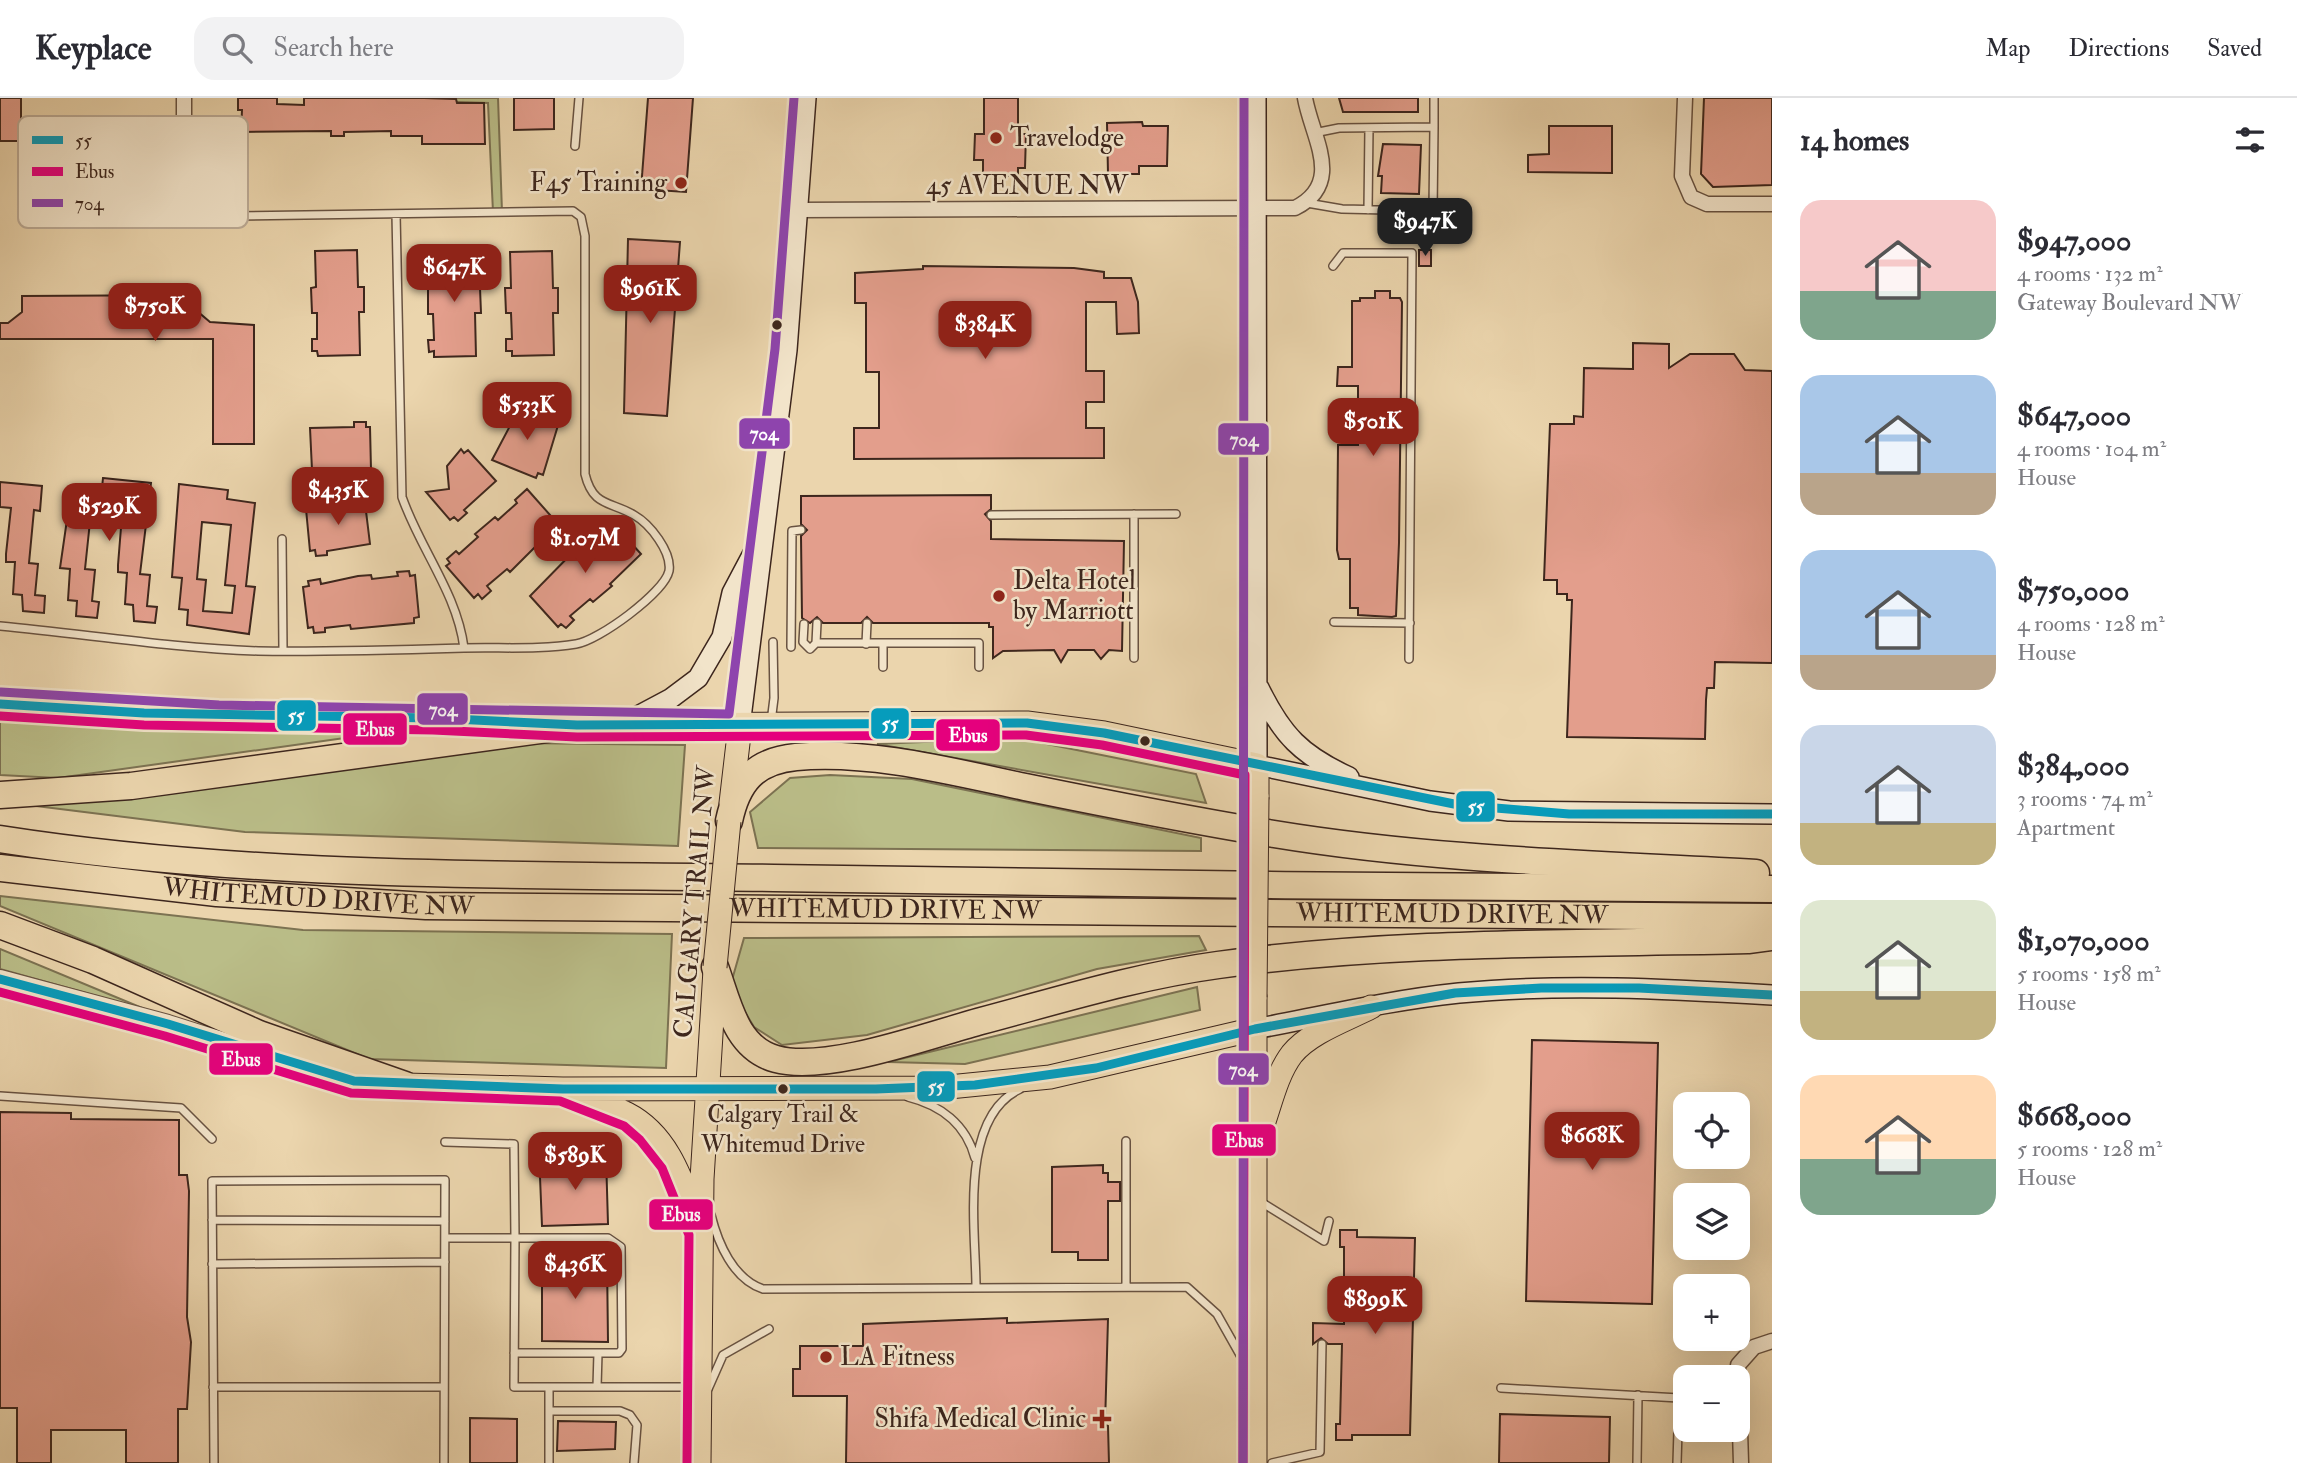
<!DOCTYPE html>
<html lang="en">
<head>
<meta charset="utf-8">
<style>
	body { margin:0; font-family:"IM FELL Double Pica",serif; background:#f2f2f3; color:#2b2b33; height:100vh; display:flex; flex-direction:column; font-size:26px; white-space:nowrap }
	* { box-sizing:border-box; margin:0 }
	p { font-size:23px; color:#7c7c81 }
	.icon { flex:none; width:38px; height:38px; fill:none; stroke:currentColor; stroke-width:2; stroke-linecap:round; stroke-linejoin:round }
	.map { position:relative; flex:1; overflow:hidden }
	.panel { display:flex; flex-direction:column; background:#fff; width:525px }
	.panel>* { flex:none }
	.controls { position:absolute; left:1673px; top:994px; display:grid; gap:14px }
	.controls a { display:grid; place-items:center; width:77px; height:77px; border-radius:14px; background:#fff; box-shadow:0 7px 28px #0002; font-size:35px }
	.price { position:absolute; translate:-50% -60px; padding:0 16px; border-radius:14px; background:#8f2418; color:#fff; font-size:23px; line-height:46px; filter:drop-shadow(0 2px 4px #0008) }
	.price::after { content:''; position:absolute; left:50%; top:42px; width:21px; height:16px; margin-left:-10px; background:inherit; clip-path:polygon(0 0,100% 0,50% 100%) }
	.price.current { background:#222; color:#fff }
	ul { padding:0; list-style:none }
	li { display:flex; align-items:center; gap:21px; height:175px; padding:0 28px }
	li span { display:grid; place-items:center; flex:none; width:196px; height:140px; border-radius:21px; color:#555 }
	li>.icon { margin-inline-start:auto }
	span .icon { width:84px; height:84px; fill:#fffc; stroke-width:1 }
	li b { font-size:30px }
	h2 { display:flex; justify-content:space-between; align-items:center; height:84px; padding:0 28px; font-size:30px }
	header { display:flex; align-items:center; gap:42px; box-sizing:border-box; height:98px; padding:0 35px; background:#fff; border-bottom:2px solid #e1e1e2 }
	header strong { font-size:33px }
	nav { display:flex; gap:38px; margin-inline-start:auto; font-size:24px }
	.search { width:490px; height:63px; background:#f2f2f3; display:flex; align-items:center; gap:18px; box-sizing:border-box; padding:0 24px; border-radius:21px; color:#7c7c81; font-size:26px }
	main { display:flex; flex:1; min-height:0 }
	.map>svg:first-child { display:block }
</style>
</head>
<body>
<header>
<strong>Keyplace</strong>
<div class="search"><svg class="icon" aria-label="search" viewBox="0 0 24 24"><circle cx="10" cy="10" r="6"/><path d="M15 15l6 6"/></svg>Search here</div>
<nav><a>Map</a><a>Directions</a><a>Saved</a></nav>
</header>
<main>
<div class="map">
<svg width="1772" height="1365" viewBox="0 0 1772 1365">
	<rect width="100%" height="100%" fill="#ebd5ad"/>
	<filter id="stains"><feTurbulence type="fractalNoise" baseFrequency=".00286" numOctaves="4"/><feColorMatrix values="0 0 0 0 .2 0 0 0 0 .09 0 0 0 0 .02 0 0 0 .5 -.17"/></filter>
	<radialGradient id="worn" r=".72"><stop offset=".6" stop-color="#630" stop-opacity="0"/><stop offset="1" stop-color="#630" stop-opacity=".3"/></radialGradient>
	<path fill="#babd88" stroke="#7c7252" stroke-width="2" d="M429 0H498L502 114H493L488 5 429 3Z
		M0 617 140 631 366 637 58 680 0 677Z
		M1017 640 1196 676 1206 705 877 646Z
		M517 645 685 647 678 748 245 734 36 708Z
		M830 677 912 681 1201 740V753L758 750 750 714 790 680Z
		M0 798 303 832 672 836 666 970 369 961 0 808Z
		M1199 838 1206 852 1097 871 867 937 782 947 754 929 730 889 744 840Z
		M0 851 147 912 0 871Z
		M1197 889 1200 912 965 966 888 964Z"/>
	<path fill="#e39e8c" stroke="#3d261d" stroke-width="2" fill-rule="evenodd" d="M0 0H21V43H0Z
		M238 0H277V6L304 7V0H424L456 1 457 5H484L485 46H422V38H391V33L344 34V38H331V33L241 34 242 12H238Z
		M514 0H554V31L514 32Z
		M648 0H693L686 94 641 91Z
		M984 0H1018V36H1026L1025 70H1018V78H983V62H974L975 36H984Z
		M1339 0H1418V14H1343Z
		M1704 0H1772V87L1713 89 1701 76Z
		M1142 24 1143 28H1168L1167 68H1139V76H1108L1107 25Z
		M1549 28H1612V75L1528 74V57L1549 56Z
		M1383 46 1421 47 1419 96 1381 95 1382 78H1378Z
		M628 141 680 144 667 318 624 315Z
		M357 152 358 189H364V214H359L360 257 318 258 317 253H312V241H317V215H312L311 190 316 189 315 153Z
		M1419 152H1431V168H1419Z
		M474 153 475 190H480L481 215H475L476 258 434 259V253L429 254 428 242H434L433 216H428V190H433L432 154Z
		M552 153 553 190H558V215H553L554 257 512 258V253H506V241H512L511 215H506L505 190H511L510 154Z
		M923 168 1074 170 1104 174V180H1131L1138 204 1139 235 1117 236 1116 204H1086V273H1104V304H1086V330H1104V360L854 361V330H879V274H866V205H855V175L923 171Z
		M1375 193H1390V200H1400L1402 204 1399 445 1396 518 1392 519 1358 517V510H1350V461H1339L1337 452 1338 347H1358V288H1337L1338 269H1352V203H1360V200H1375Z
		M197 197V213L210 224 254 227V346H213V241H0V225H8L22 214V198Z
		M1633 245 1669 246V270L1690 256H1734L1745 272 1772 273V565L1715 564 1714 590H1707L1706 602 1705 641 1567 639 1572 502H1567V496H1557V482H1544L1550 326H1574V318L1583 319 1584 270 1633 271Z
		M521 308 559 324 543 377 538 375 536 380 492 362 512 324 508 323 513 311 519 313Z
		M354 324H366V329H370L371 372H312L310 330 354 329Z
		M461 351 464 355 468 352 496 383 464 412 467 415 458 423 454 419 450 422 426 394 449 391 447 368Z
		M103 380 151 385 140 476 150 477 147 508 157 509 155 525 134 523 133 507 125 506 127 475 118 474V467L122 417 91 414 85 471 95 472 92 503 99 504 97 520 76 518 77 503 68 502 70 471 60 470 72 387 102 390Z
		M0 384 42 388 40 413 34 412 29 465 38 466 35 497 45 498 44 515 23 513 22 497 13 496 15 464H6V456L11 410 0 409Z
		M179 386 228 392 227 401 255 405 246 488 255 489 249 536 187 527 188 512 179 511 182 480 172 479ZM202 424 231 427 225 487 235 488 232 515 203 513 206 482 197 481Z
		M527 391 558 426 555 429 559 433 549 442 546 438 510 474 507 471 487 488 491 493 482 501 478 496 474 500 446 468 450 465 447 461 456 453 459 456 478 439 475 436 495 419 498 422 517 405 515 402Z
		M991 397V411L985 416 991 423V441L1124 443 1122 553 1109 552 1101 561 1094 552H1068L1061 564 1054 552 1003 553 993 560V529H989V525H873L867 519 861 525H823L817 519 810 525 802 520 801 438 807 432 801 426V398Z
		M360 401 361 406 365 405 370 446 327 453V457L316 458 315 452 310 453 306 411 349 406 348 402Z
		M606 424 610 428 613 425 641 456 610 486 612 488 593 504 590 501 570 518 574 522 566 530 561 526 558 529 530 498 578 449 581 452 600 435 597 432Z
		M409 473 410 478 415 477 419 519 414 520V525L351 531 350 527 325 530V534L314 535 313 529 308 530 303 489 309 488 308 483 320 481 321 486 358 478 371 477 372 481 398 478 397 474Z
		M1532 942 1658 945 1652 1206 1526 1203Z
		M0 1014 71 1015V1021L179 1022V1077H187L189 1093 187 1219 191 1244 187 1311H178V1365H126V1332H51V1365H17V1310H0Z
		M606 1058 608 1126 542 1128 540 1079 560 1059Z
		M1103 1067V1075H1108V1084H1120V1103H1108V1162H1078V1154H1052V1069Z
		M1340 1132H1357V1139L1415 1140 1410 1337H1352V1342H1336V1326H1340L1342 1246H1328L1321 1240 1313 1246V1225L1344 1226V1149H1340Z
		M542 1162H607L608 1244 542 1243Z
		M1007 1220V1225L1108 1221 1105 1327 1108 1328 1109 1365H846L847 1298H793V1271H800V1248H863V1226Z
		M1500 1316 1610 1319 1609 1365H1499Z
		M470 1320 517 1321V1365H470Z
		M558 1323 616 1324 615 1351 557 1353Z"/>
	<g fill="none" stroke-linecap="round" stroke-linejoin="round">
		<defs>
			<path id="service" d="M1314 35 1339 30 1434 29V0
				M575 48 579 0
				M1307 105 1342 111 1433 113 1434 29
				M1368 112 1369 30
				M396 116 402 399C420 451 457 495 464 550
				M1333 168 1343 155H1412L1409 561
				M1134 416V560
				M991 417 1176 416
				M282 441 283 552
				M1334 524 1410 525
				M804 526 803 544 810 551 816 545 817 525
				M0 528C86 536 172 550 258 553 327 554 396 552 464 550 501 549 540 552 576 546 598 543 664 495 669 473 672 454 650 426 634 417 610 403 593 409 585 376V138L581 119 573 113 235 118 200 93
				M816 545H979V569
				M866 546 867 525
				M883 546V569
				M791 549 792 433 801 432
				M771 624 774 600 773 544
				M0 998 181 1010 212 1041
				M908 999C940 1007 966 1026 975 1060
				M1126 1043V1188
				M445 1044 514 1046 515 1140H608L621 1149 622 1251 619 1255H514
				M1261 1104 1324 1143 1329 1123
				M711 1117C718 1145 733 1181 763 1191L1187 1189 1217 1216 1248 1271
				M212 1122 445 1123
				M445 1140H515L514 1289H698
				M212 1166 445 1164
				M976 1189C976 1133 958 1020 1020 991
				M213 1289H444
				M549 1289V1365
				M597 1289 598 1255
				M1501 1290 1679 1300 1677 1365
				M708 1291 723 1257 769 1231
				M549 1313H620L630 1317 637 1327 634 1365
				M214 1365 212 1083 445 1082 444 1365
				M1272 1365 1320 1354 1322 1246
				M1637 1365 1638 1297"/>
			<path id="minor" d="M184 0V38L200 93
				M1685 0 1682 78 1691 99 1707 106H1772
				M799 112 1295 110C1345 85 1312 40 1305 0
				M1741 1365 1738 1267 1754 1249 1772 1243"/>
			<path id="tertiary" d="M0 606 149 617 539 624
				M0 881 168 926 322 975 377 986"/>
			<path id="secondary" d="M1256 0 1257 667 1430 703 1509 713 1772 716
				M1259 590C1282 637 1301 657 1349 679
				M623 626 670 601 698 580 722 539 732 495 759 444
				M740 628 787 252 806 0
				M1255 931C1323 918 1391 902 1459 895 1563 885 1668 891 1772 897"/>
			<path id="trunk" d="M577 627 1027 625 1104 635 1257 667V699
				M731 705 740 628
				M1255 899V1365
				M405 987 563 991 939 990 1050 979 1255 931
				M576 996C593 1003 611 1008 627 1016 668 1037 682 1083 697 1123
				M1261 1032C1270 1008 1276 977 1292 956 1310 934 1346 922 1371 909
				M699 1365 702 1081 715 872"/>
			<g id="motorway">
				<path d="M0 697 131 688 577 627"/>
				<path d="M729 723C737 685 754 663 796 659 869 652 954 674 1025 689 1108 706 1190 722 1274 736 1432 762 1596 766 1756 775"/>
				<path d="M0 741C256 781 516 776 774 780 1107 785 1439 790 1772 791"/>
				<path id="s1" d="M0 770 217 795 426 808 1772 819"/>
				<path d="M0 827 93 862 259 936 405 987"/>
				<path d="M715 869C728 904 735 950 776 961 827 975 929 937 981 923 1060 902 1137 878 1218 867 1393 843 1572 846 1748 842L1772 839"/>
			</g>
		</defs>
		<use href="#service" stroke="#685241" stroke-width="10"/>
		<use href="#minor" stroke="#685241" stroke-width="17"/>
		<use href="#tertiary" stroke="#685241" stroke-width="20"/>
		<use href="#secondary" stroke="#3d261d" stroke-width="22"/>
		<use href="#trunk" stroke="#3d261d" stroke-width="25"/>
		<use href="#motorway" stroke="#3d261d" stroke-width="29"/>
		<use href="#service" stroke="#f2e4ca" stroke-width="7"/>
		<use href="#minor" stroke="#f2e4ca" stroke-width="14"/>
		<use href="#tertiary" stroke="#f2e4ca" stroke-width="18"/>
		<use href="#secondary" stroke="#f2e4ca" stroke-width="19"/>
		<use href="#trunk" stroke="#ebd5ad" stroke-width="23"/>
		<use href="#motorway" stroke="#ebd5ad" stroke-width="26"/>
		<defs>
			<path id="trunk-bridge" d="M715 869 729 723
				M1255 899 1257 699"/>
		</defs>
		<use href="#trunk-bridge" stroke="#3d261d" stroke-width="25" stroke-linecap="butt"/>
		<use href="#trunk-bridge" stroke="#ebd5ad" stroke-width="23"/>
		<defs>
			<path id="bus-1" d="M0 606 144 615 433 620 577 627 1027 625 1104 635 1459 707 1569 716H1772
				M0 881 168 926 354 983 563 991H876L975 987 1096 970 1255 931 1455 895 1541 890H1639L1772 897"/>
			<path id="bus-2" d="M0 618 144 627 433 632 577 639 1026 637 1102 647 1245 677 1243 1365
				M0 894 165 938 351 995 560 1003 624 1028 640 1042 662 1070 689 1137 687 1365"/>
			<path id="bus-3" d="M1 594 219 607 729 616 775 251 794 0
				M1243 1365 1244 0"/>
		</defs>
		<use href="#bus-1" stroke="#f2e4ca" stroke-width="14"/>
		<use href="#bus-2" stroke="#f2e4ca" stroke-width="14"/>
		<use href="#bus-3" stroke="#f2e4ca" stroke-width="14"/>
		<use href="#bus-1" stroke="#069cbc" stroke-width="9"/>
		<use href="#bus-2" stroke="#e5007d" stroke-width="9"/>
		<use href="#bus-3" stroke="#8e44ad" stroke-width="9"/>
	</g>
	<g fill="#8f2418" stroke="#f2e4ca" stroke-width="2.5">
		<circle cx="996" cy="40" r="7"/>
		<circle cx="681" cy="85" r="7"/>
		<circle cx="999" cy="498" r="7"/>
		<circle cx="826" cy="1259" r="7"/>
		<path d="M1098.5 1310.5h7v7h7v7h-7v7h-7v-7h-7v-7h7z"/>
	</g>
	<g fill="#3d261d" stroke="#f2e4ca" stroke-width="2.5">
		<circle cx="777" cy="227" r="6"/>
		<circle cx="1145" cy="643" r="6"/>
		<circle cx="783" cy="991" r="6"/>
	</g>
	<g text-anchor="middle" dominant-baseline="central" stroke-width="5" stroke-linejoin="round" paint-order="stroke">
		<g font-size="24" fill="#3d261d" stroke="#f2e4ca">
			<text x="783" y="1016">Calgary Trail &amp;<tspan x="783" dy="30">Whitemud Drive</tspan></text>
		</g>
		<g font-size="26" fill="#3d261d" stroke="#f2e4ca" text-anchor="start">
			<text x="1010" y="40">Travelodge</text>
			<text x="667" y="85" text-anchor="end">F45 Training</text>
			<text x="1013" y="483">Delta Hotel<tspan x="1013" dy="30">by Marriott</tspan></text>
			<text x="840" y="1259">LA Fitness</text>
			<text x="1086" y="1321" text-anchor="end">Shifa Medical Clinic</text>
		</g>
		<g font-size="26" fill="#3d261d" stroke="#f2e4ca">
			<text x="1027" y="88">45 AVENUE NW</text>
			<text stroke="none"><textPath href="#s1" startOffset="320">WHITEMUD DRIVE NW</textPath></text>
			<text transform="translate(695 804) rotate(-85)">CALGARY TRAIL NW</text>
			<text stroke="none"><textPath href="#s1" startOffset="887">WHITEMUD DRIVE NW</textPath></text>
			<text stroke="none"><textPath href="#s1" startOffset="1454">WHITEMUD DRIVE NW</textPath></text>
		</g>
	</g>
	<rect x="18" y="18" width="230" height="112" rx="10" fill="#f2e4ca" stroke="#bcab96" stroke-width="2"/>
	<rect x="32" y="38" width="31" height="8" fill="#069cbc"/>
	<rect x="32" y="69" width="31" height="9" fill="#e5007d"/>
	<rect x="32" y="101" width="31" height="8" fill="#8e44ad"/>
	<g font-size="19" fill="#3d261d">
		<text x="75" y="49">55</text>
		<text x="75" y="80">Ebus</text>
		<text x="75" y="112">704</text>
	</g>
	<g stroke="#f2e4ca" stroke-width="2.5">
		<rect x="738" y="319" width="53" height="33" rx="7" fill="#8e44ad"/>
		<rect x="1217" y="324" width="53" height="34" rx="7" fill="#8e44ad"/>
		<rect x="416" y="594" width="53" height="34" rx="7" fill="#8e44ad"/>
		<rect x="276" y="601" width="41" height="33" rx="7" fill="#069cbc"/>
		<rect x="870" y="609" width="40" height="33" rx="7" fill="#069cbc"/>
		<rect x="342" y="614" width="66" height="34" rx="7" fill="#e5007d"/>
		<rect x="935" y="620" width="66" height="34" rx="7" fill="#e5007d"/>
		<rect x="1455" y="692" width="41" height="33" rx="7" fill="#069cbc"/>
		<rect x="208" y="944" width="66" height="34" rx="7" fill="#e5007d"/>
		<rect x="1217" y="954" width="53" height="34" rx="7" fill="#8e44ad"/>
		<rect x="916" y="972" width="40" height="33" rx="7" fill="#069cbc"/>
		<rect x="1211" y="1025" width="66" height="34" rx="7" fill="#e5007d"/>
		<rect x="648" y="1100" width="66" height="33" rx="7" fill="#e5007d"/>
	</g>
	<g font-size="19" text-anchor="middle" font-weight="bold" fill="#fff">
		<text x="764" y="342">704</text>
		<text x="1244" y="348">704</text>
		<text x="443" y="618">704</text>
		<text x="296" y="624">55</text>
		<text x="890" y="632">55</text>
		<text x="375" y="638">Ebus</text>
		<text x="968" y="644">Ebus</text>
		<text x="1476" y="715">55</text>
		<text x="241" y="968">Ebus</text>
		<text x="1243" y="978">704</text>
		<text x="936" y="995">55</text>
		<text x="1244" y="1049">Ebus</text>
		<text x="681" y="1123">Ebus</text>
	</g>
	<rect width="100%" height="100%" filter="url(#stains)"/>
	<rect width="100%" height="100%" fill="url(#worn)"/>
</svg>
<div class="controls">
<a><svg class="icon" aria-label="locate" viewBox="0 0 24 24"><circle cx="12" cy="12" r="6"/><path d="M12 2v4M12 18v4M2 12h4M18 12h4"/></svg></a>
<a><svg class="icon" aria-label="layers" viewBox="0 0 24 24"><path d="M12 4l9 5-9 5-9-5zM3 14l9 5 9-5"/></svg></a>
<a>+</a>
<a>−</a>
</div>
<b class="price current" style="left:1425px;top:160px">$947K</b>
<b class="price" style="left:454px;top:206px">$647K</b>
<b class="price" style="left:650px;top:227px">$961K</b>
<b class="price" style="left:155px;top:245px">$750K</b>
<b class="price" style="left:985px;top:263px">$384K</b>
<b class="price" style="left:527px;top:344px">$533K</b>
<b class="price" style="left:1373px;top:360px">$501K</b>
<b class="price" style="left:338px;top:429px">$435K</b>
<b class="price" style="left:109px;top:445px">$529K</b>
<b class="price" style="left:585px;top:477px">$1.07M</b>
<b class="price" style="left:1592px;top:1074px">$668K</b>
<b class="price" style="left:575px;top:1094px">$589K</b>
<b class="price" style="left:575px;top:1203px">$436K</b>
<b class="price" style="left:1375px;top:1238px">$899K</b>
</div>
<section class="panel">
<h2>14 homes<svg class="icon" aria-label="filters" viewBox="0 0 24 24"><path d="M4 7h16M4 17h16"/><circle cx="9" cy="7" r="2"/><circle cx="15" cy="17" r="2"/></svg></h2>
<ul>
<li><span style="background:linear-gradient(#f6c9c9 65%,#7fa58c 0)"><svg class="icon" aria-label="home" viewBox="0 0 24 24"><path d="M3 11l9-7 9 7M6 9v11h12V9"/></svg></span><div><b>$947,000</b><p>4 rooms · 132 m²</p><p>Gateway Boulevard NW</p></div></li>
<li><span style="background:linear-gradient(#a9c7e8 70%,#b9a48a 0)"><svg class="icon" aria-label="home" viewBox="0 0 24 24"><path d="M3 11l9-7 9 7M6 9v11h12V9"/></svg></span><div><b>$647,000</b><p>4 rooms · 104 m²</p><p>House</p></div></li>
<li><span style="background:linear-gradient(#a9c7e8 75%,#b9a48a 0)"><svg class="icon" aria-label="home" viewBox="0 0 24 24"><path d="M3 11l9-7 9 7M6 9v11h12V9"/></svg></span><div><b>$750,000</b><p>4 rooms · 128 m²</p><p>House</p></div></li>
<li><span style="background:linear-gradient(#c9d6e8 70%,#c2b280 0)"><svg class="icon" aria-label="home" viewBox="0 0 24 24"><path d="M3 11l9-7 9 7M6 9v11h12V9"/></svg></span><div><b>$384,000</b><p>3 rooms · 74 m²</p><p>Apartment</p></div></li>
<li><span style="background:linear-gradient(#dfe7d0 65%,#c2b280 0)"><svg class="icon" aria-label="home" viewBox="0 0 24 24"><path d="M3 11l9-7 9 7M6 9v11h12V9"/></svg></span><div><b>$1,070,000</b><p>5 rooms · 158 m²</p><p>House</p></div></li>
<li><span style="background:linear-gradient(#ffd9b3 60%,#7fa58c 0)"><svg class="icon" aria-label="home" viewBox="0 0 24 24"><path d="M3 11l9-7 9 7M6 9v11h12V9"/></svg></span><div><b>$668,000</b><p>5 rooms · 128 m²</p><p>House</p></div></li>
</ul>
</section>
</main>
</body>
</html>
